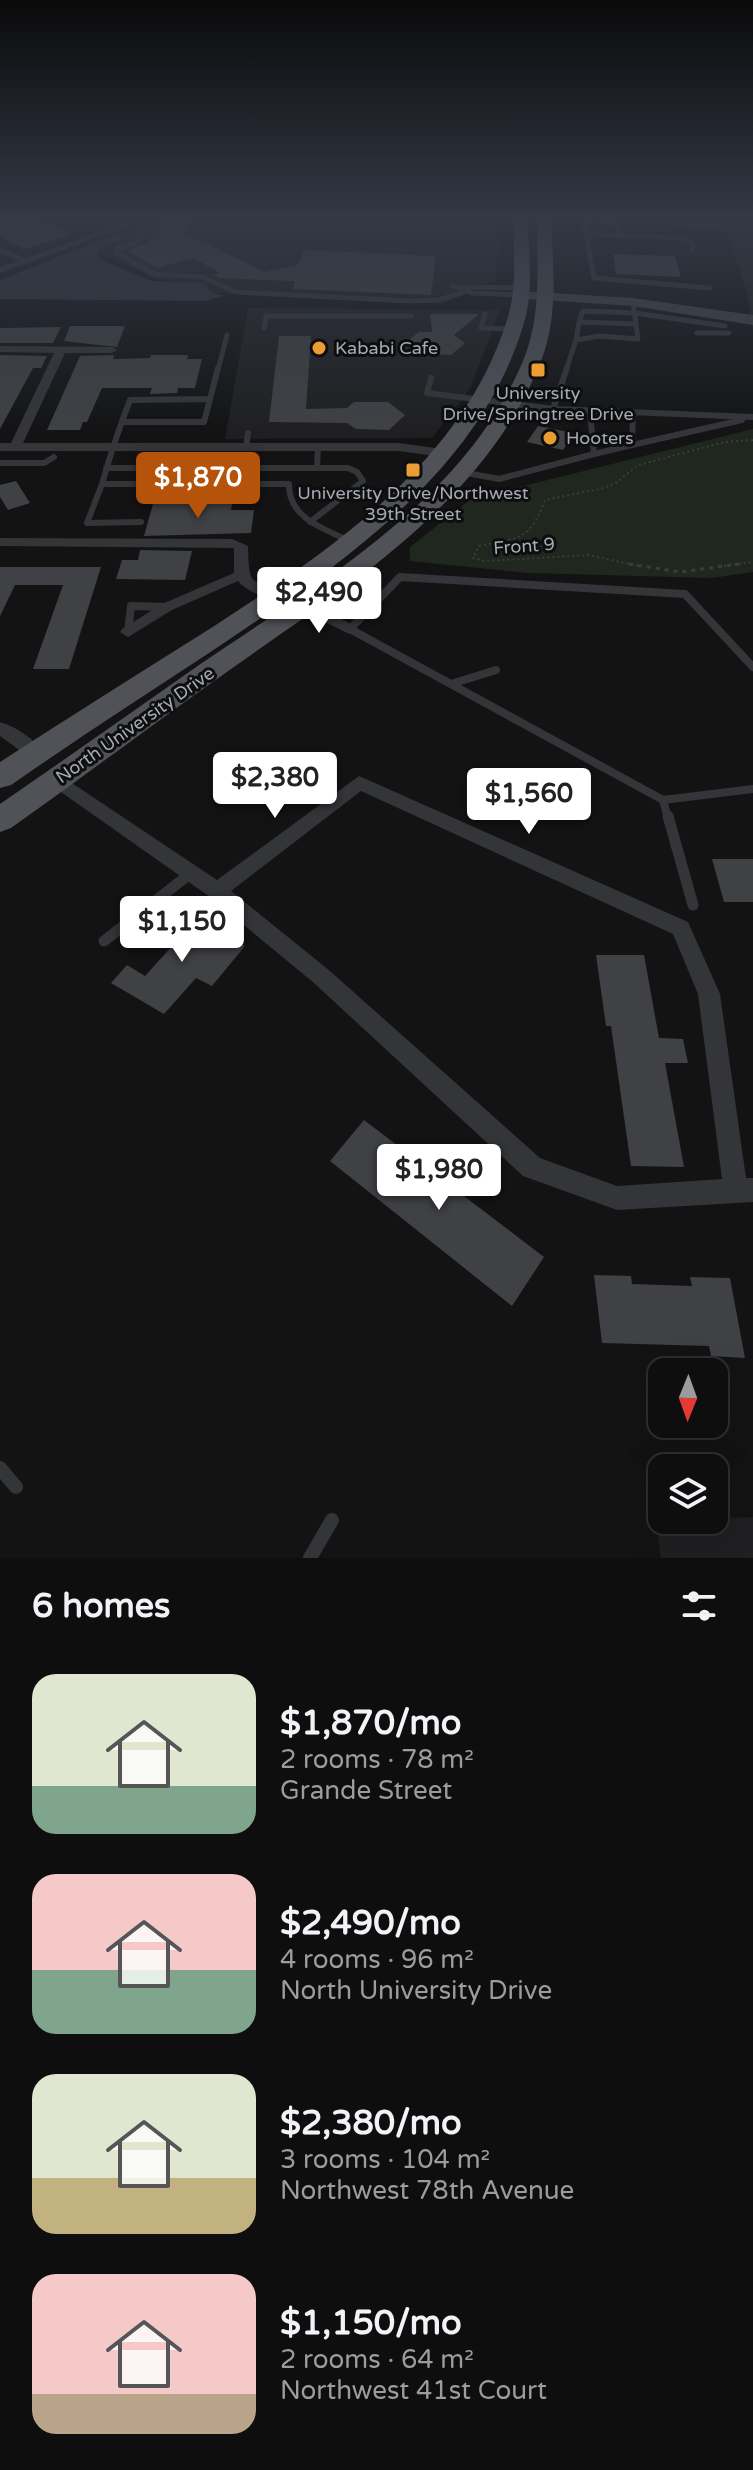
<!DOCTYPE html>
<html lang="en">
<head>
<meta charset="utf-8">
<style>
	body { margin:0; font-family:"Varela Round",sans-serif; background:#171718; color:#f1f3f6; height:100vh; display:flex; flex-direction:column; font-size:30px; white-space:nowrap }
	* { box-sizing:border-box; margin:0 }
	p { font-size:26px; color:#9b9c9e }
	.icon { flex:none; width:44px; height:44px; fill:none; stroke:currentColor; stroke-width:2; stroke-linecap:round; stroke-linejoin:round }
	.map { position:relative; height:1558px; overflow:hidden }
	.drawer { display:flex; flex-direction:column; background:#0e0e0f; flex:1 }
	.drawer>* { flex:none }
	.needle { width:52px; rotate:181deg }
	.buttons { position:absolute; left:648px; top:1358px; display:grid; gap:16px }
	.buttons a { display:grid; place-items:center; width:80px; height:80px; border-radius:16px; background:#0e0e0f; box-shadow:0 8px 32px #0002,0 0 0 2px #2e2e2f; font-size:40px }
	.price { position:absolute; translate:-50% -68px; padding:0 18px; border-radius:8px; background:#fff; color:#222; font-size:26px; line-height:52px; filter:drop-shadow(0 2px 4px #0008) }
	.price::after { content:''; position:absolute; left:50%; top:48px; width:24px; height:18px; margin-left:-12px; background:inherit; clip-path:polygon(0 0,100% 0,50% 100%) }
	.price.on { background:#b45309; color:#fff }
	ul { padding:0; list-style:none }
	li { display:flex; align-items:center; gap:24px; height:200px; padding:0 32px }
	li span { display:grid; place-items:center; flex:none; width:224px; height:160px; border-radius:24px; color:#555 }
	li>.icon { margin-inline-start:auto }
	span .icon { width:96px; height:96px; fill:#fffc; stroke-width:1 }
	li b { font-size:34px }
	h2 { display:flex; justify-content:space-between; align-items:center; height:96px; padding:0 32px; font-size:34px }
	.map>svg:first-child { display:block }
</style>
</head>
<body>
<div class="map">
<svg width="753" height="1558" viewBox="0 0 753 1558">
	<rect width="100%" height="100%" fill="#131314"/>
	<path fill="#1f1f21" d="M164 217H501L495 280 442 304 213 293 204 283 158 280 111 257 119 233Z
		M248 308 500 310 470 389 432 438 225 439Z
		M655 1515 662 1516V1520L753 1517V1558H661Z"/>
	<path fill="#1f271f" d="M753 231V330L748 297 728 232Z
		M753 429V572L712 578 528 573 410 561V547L471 499Z"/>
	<path fill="#2b3439" d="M651 219 753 224V231H722L644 221Z
		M119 233 131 235 98 250V259L151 281 204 283 213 293 224 296 204 301 0 299V280Z"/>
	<path fill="#3f4144" d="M8 217H34L72 234 24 249 0 237V219Z
		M171 220H192L185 233 265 272 298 265 304 250 436 256 431 295 293 289 295 281 219 278 213 275 220 273 194 258 157 268 128 251 149 242 162 222Z
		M613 254 675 256 681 277 616 274Z
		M430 314H479L454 335 465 343 451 355 421 354 404 343 419 332H432Z
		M70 326H125L117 347 64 341Z
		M61 327 53 343H0V328Z
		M279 336H311L306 409 347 408 354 402H388L405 415 389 430 356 429 347 423 269 422Z
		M0 355 47 356 41 368H33L0 429Z
		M114 355 113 359 150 358 151 355H188L187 359H202L195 388H178L177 393 150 394 152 388H102L87 422H83L80 430H47L80 356Z
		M538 426 574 433 563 450 527 442Z
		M16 481 30 503 8 510 0 497V485Z
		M153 504H232L231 510H254L251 533 144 536Z
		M140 550 192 551 185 580 116 579 122 560H138Z
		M0 567H101L69 669H33L63 585H15L0 616Z
		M712 859H753V902H724Z
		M186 913 245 946 212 986 196 978 164 1014 111 983 127 965 145 976 173 945 163 939Z
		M596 955H644L659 1038 683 1039 688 1063H665L684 1167 631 1166 611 1026H606Z
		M364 1120 544 1257 512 1306 330 1161Z
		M594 1275 631 1276 632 1284 692 1286 690 1277 730 1278 745 1358 711 1356 709 1346 602 1343Z"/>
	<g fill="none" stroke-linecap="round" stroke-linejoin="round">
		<path stroke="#3a3c40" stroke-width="2" stroke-dasharray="2 3" stroke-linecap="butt" d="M638 566 589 555 486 561 473 558 479 546C520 537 529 542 545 500L604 488 616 483 638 465 725 442 753 440
			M724 566 753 562"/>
		<path stroke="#3a3c40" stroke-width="3" stroke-dasharray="4 5" stroke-linecap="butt" d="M629 564 680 572 739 564"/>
		<path stroke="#343539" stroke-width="5" d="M144 218 154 223 135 243 117 248 115 252 154 274 203 277 236 292 410 301 439 300 464 292
			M586 234 582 220 616 221 621 236
			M0 250 25 261
			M692 250 693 243 684 238 586 234 594 278 710 288
			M453 286 472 293 519 295
			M463 287 519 288
			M485 314 481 328 513 329
			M579 322 583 311 635 313 725 326
			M264 328 266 316H411
			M697 333H729
			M576 340 579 322 636 324
			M218 370 227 335
			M566 370 576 340 600 336 638 339 633 302"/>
		<path stroke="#343539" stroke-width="6" d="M431 378 427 393 553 409 567 368
			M210 399 218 368
			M553 409 753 417
			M590 412 594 454 632 445
			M633 412 632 445 742 420
			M122 422H204L210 399 130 400C119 428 110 456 102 484H289C288 518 324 529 350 541
			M246 447 248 433
			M0 463H44L54 457
			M106 468H348L357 472 363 481 310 522
			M317 468 318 447
			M461 472 499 479 594 454
			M102 484 87 523 141 522"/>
		<path stroke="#343539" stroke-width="8" d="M128 632 131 606 167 607
			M753 667 685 594 400 577 350 629 663 800 753 789
			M451 684 496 670
			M663 800 668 818"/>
		<path stroke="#343539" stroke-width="11" d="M668 816 693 905
			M104 941 191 873"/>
		<path stroke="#343539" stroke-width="14" d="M0 1468 16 1487
			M310 1558 332 1520"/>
		<path fill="#343539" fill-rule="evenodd" d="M141 217H152L0 273V267Z
			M0 346 112 347 117 350 112 353H65L23 443H399L442 449 448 453 442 457 399 451H0V443H11L54 353 0 352Z
			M0 538 232 539 248 546C249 597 254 571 282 596L275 601C263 597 246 591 238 581L172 610 128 637 120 632 122 629 162 604 234 573V548L0 546Z
			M305 601 355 626 358 629 350 634 345 632 300 609 297 606Z
			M0 722C17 727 34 739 44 753L41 757H29L0 736Z
			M57 773 217 880 359 776 688 922 720 994 746 1178H753V1202L617 1210 523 1176 314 983 210 897 51 785 48 780 51 775ZM361 791 673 934 698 994 722 1179 617 1186 540 1158 330 971 231 891Z"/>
		<path fill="#424449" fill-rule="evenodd" d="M519 291 633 298 753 315V325L633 306 514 298 512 295Z"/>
		<path fill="#505258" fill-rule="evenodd" d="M514 217H528C528 250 534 287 525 319 482 473 337 567 212 651 145 695 77 739 11 785L0 788V762C66 719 133 677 200 635 322 556 462 466 507 320 518 287 513 251 514 217Z
			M537 217H551C553 264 559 316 541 361 484 506 338 592 217 679 148 728 80 779 11 828L0 832V804C67 758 133 711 199 665 319 583 464 501 523 361 542 316 537 265 537 217Z"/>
	</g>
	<linearGradient id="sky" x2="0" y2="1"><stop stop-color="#0a0a0b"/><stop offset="0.5" stop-color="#333945"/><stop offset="1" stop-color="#333945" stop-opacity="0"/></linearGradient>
	<rect width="753" height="435" fill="url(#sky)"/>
	<g fill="#eb9d34" stroke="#0e0e0f" stroke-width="3">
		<circle cx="319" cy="348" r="8"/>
		<rect x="530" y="362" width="16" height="16" rx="4"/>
		<circle cx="550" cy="438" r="8"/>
		<rect x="405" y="462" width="16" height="16" rx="4"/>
	</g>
	<g text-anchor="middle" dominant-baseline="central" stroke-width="6" stroke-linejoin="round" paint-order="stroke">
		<g font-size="18" fill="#a5abb4" stroke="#0e0e0f" text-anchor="start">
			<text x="335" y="348">Kababi Cafe</text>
			<text x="538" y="393" text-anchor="middle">University<tspan x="538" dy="21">Drive/Springtree Drive</tspan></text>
			<text x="566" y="438">Hooters</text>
			<text x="413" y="493" text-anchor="middle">University Drive/Northwest<tspan x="413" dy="21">39th Street</tspan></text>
		</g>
		<g font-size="18" fill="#a5abb4" stroke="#0e0e0f">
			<text transform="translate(524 546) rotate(-4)">Front 9</text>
			<text transform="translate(135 725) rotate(-35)">North University Drive</text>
		</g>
	</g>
</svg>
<div class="buttons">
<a><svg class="needle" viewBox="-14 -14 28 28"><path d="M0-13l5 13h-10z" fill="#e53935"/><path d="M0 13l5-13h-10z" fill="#9b9c9e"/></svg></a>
<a><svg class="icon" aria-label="layers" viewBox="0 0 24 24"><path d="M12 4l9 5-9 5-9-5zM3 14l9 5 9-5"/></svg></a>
</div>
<b class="price on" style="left:198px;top:520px">$1,870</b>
<b class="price" style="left:319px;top:635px">$2,490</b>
<b class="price" style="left:275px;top:820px">$2,380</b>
<b class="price" style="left:529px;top:836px">$1,560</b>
<b class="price" style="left:182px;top:964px">$1,150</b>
<b class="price" style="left:439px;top:1212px">$1,980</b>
</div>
<section class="drawer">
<h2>6 homes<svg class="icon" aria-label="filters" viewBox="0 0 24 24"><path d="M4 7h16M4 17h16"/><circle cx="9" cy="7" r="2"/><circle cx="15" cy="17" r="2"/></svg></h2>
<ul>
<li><span style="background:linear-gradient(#dfe7d0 70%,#7fa58c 0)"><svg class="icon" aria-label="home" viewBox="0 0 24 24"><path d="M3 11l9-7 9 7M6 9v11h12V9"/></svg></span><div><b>$1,870/mo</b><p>2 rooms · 78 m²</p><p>Grande Street</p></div></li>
<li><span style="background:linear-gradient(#f6c9c9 60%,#7fa58c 0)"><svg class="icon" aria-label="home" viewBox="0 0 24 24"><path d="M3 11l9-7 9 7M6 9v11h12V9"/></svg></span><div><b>$2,490/mo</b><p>4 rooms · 96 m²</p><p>North University Drive</p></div></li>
<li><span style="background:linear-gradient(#dfe7d0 65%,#c2b280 0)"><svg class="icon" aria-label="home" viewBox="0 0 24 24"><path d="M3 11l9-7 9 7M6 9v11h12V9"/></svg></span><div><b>$2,380/mo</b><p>3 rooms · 104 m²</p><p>Northwest 78th Avenue</p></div></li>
<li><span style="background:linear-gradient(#f6c9c9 75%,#b9a48a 0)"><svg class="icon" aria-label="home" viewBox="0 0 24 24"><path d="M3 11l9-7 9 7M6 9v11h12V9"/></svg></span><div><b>$1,150/mo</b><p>2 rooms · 64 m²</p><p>Northwest 41st Court</p></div></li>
</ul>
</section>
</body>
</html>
